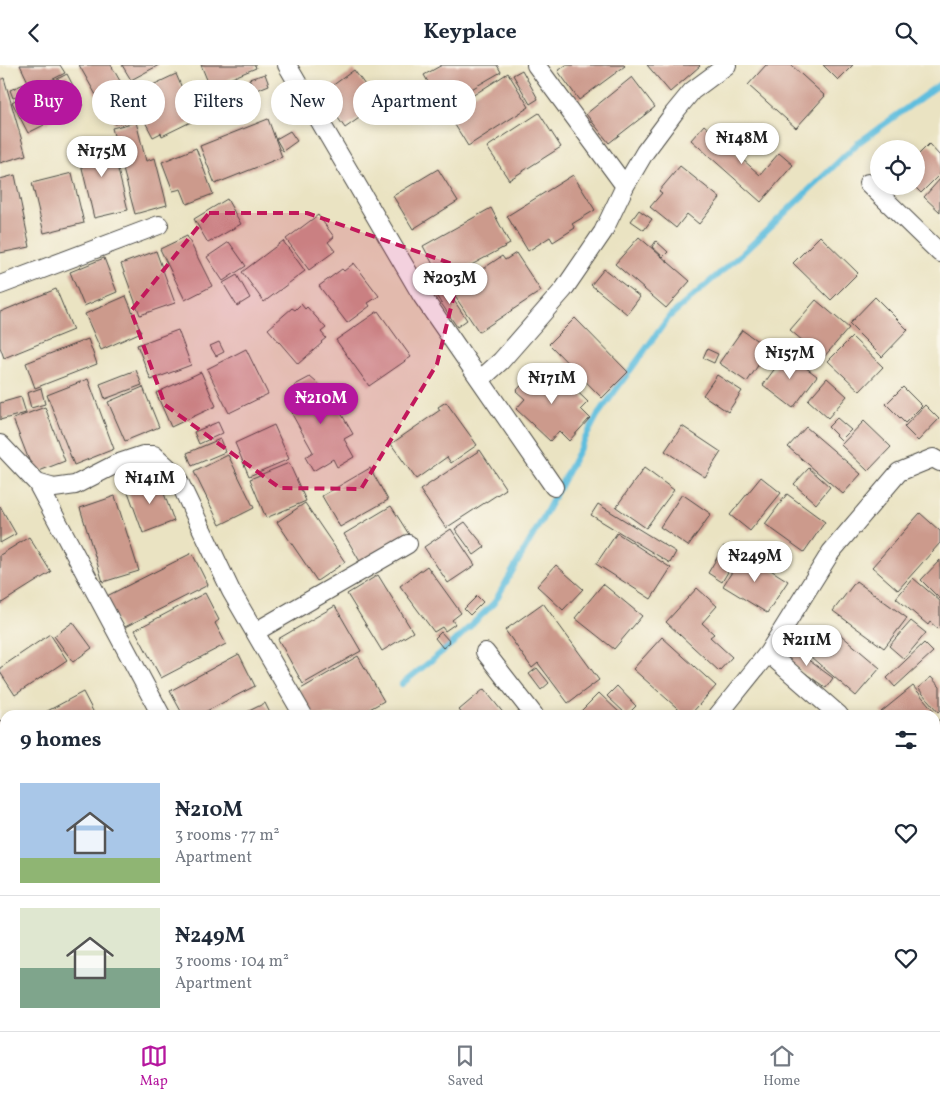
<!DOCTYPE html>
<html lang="en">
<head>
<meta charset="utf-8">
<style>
	body { margin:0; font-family:Vollkorn,serif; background:#f6f6f7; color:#1f2937; height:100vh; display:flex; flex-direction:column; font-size:19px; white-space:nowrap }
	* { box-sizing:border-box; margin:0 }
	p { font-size:16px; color:#747a83 }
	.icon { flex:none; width:28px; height:28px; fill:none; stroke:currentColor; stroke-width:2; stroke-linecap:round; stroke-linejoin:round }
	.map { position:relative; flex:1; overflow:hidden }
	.side { position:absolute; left:0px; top:645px; width:940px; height:321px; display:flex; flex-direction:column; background:#fff; border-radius:15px 15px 0 0; box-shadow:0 2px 8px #0003 }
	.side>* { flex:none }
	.guide { position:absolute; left:15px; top:15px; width:500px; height:45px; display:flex; gap:10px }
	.fabs { position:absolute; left:870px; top:75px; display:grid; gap:10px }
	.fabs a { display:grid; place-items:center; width:55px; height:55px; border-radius:50%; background:#fff; box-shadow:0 2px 8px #0003; font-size:25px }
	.price { position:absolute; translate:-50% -42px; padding:0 11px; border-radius:18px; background:#fff; color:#222; font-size:16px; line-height:32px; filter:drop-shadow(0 1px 2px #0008) }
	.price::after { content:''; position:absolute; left:50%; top:30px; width:15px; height:11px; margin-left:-8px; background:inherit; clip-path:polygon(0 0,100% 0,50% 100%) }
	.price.active { background:#b5179e; color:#fff }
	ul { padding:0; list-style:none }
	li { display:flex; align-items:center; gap:15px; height:125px; padding:0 20px }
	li+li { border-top:1px solid #e0e1e3 }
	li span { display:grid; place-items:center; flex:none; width:140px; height:100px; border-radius:0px; color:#555 }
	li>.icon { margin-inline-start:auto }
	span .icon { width:60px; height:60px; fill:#fffc; stroke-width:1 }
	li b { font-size:21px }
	h2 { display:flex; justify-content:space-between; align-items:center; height:60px; padding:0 20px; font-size:21px }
	.chip { padding:0 18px; border-radius:22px; background:#fff; box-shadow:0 2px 8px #0003; font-size:18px; line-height:45px }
	.chip.active { background:#b5179e; color:#fff }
	header { display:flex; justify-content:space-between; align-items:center; height:65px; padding:0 20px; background:#fff; font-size:22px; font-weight:700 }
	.tabs { display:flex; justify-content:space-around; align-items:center; height:70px; border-top:1px solid #e0e1e3; background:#fff; font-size:14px; color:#747a83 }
	.tabs a { display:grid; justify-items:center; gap:2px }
	.tabs .active { color:#b5179e }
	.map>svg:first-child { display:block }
</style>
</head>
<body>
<header><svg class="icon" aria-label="back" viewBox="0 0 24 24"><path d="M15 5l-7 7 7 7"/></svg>Keyplace<svg class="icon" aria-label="search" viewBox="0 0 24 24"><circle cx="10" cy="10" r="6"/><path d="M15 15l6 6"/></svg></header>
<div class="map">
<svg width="940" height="966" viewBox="0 0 940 966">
	<rect width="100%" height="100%" fill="#fbf7ec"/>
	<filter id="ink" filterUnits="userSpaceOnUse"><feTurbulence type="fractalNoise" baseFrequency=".02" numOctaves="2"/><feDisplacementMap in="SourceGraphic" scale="10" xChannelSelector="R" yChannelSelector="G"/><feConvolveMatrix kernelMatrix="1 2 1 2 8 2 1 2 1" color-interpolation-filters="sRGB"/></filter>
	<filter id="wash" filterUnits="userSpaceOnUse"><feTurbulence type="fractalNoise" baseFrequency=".0096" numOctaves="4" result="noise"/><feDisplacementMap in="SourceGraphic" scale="20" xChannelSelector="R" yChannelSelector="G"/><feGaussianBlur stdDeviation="1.12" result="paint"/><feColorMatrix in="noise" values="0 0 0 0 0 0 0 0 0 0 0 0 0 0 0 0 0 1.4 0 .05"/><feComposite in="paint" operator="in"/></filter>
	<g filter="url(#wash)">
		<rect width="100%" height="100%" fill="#eae3c2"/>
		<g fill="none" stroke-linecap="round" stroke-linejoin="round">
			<path stroke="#5fbede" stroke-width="6" d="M402 619 453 578 494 538 543 453 597 351 669 252 745 186 858 78 940 19"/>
		</g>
		<g id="blocks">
			<path fill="#cc9a8c" d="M20 0H60L65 8 32 25Z
				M79 0H111L120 16 96 30Z
				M122 0H159L131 15Z
				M201 0H255L256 3 210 22Z
				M442 0H497L501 7 442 41 424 10Z
				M566 0H624L625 1 579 35 558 6Z
				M647 0H699L700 1 670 27Z
				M766 0H791L825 31 796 63 748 20Z
				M823 0H853L838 15Z
				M354 5 379 39 345 63 321 29Z
				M522 5 538 34 530 39 513 10Z
				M508 8 529 42 468 81 447 47Z
				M67 9 83 40 45 59 30 28Z
				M176 9 182 23 186 21 201 52 162 71 161 68 153 72 141 49 149 45 140 26Z
				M265 9 269 20 254 26 249 14Z
				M632 12 655 42 609 78 586 49Z
				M4 13 26 90 0 98V15Z
				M24 19 28 27 13 33 10 25Z
				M249 20 255 35 231 45 225 30Z
				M28 28 44 60 28 68 12 37Z
				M539 48 561 82 509 115 487 82Z
				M132 49 134 55 114 59 113 53Z
				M268 54 282 92 215 119 200 81Z
				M136 57 146 96 155 93 167 140 135 149 112 63Z
				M704 60 760 110 779 88 793 100 761 137 691 75Z
				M290 66 297 76 283 86 276 74Z
				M110 73 128 145 94 153 77 82Z
				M929 79 940 91V109L921 128 914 121H916V92Z
				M196 83 213 129 187 139 181 124 173 126 162 97Z
				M680 101 720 133 699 159 687 149 676 163 650 142 662 128 659 126Z
				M438 104 458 136 413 164 393 131Z
				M72 108 84 158 44 168 32 118Z
				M15 110 30 182 0 188V114Z
				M573 110 595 145 572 159 575 163 553 177 550 172 528 186 507 151Z
				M940 114V147L924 132Z
				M227 134 241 159 208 178 194 154Z
				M491 143 510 179 442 216 423 181Z
				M639 145 652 154 644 165 631 156Z
				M318 150 334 172 328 177 335 186 309 205 286 174Z
				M187 171 212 221 185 235 160 184Z
				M820 171 858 208 831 235 793 198Z
				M639 172 690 216 666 243 615 199Z
				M283 176 305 206 264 237 242 207Z
				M656 176 668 187 663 192 652 182Z
				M229 177 246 201 223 216 207 192Z
				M156 186 175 238 140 250 121 199Z
				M516 188 541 226 479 267 454 230 469 220 466 215 502 191 505 195Z
				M104 193 117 227 84 241 70 207Z
				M354 198 379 231 368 238 370 241 347 258 319 221 342 204 344 206Z
				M604 204 640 232 627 249 591 220Z
				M237 210 250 233 237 241 223 218Z
				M443 219 467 255 457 262 433 226Z
				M56 224 73 265 4 293 0 282V247Z
				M126 231 141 267 101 285 85 249Z
				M875 232 908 265 882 292 849 259Z
				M816 235 849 263 823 293 790 265Z
				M301 239 305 244 307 242 326 263 321 267 326 273 321 277 322 278 298 299 268 264 292 243 295 245Z
				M378 246 411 292 369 321 336 275Z
				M575 253 628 307 602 333 549 279Z
				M178 265 191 300 151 315 137 280Z
				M742 265 769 284 747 317 719 298Z
				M852 272 883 302 860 326 828 296Z
				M88 274 97 299 35 323 26 298Z
				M219 277 224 287 216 291 210 281Z
				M246 284 268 329 229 348 207 304Z
				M707 284 718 289 714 298 703 293Z
				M786 288 817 311 793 343 763 320Z
				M537 304 546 313 554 304 588 337 581 344 590 353 569 376 559 366 550 376 516 344 525 334 516 326Z
				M136 305 142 320 105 334 100 319Z
				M201 307 216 341 171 362 156 328Z
				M717 310 742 326 728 347 703 330Z
				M310 312 330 329 353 369 344 374 354 392 337 402 333 394 313 406 305 392 313 387 293 351 290 334 296 328 295 320Z
				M827 313 847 331 828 353 808 335Z
				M88 314 114 384 74 400 47 330Z
				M143 322 159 362 125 376 108 337Z
				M903 322 922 341 905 358 886 339Z
				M41 323 45 339 31 343 27 328Z
				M21 332 26 348 0 355V338Z
				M446 337 477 380 451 398 447 392 416 414 391 379 440 345 438 342Z
				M925 340 939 354 918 376 904 362Z
				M45 342 65 396 34 408 13 354Z
				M837 353 851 365 841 375 828 362Z
				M864 356 891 382 868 406 841 380Z
				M218 357 223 368 199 379 194 367Z
				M274 360 289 394 249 411 235 378Z
				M682 361 721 387 705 412 665 386Z
				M806 362 861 409 843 429 788 382Z
				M220 374 225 387 192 401 187 388Z
				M480 385 506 424 446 463 420 425Z
				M228 390 254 443 220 460 194 407Z
				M289 398 306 436 266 453 250 414Z
				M370 403 388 435 340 462 322 431Z
				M644 403 674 425 646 463 616 442Z
				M809 403 830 422 816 439 794 419Z
				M158 412 174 456 143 468 127 424Z
				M761 412 781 428 750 466 730 450Z
				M682 429 711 449 688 481 660 462Z
				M787 429 825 457 804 487 765 459Z
				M115 431 139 506 103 517 80 443Z
				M305 438 345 497 317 516 277 457Z
				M598 439 676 487 670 498 591 450Z
				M0 441 16 469 0 478Z
				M391 441 410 471 362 500 344 469Z
				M920 448 940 466V478L898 525 872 502Z
				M465 457 485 482 474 490 455 464Z
				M451 464 475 500 448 518 424 482Z
				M617 468 671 503 651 534 596 499Z
				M29 472 51 507 0 539V490Z
				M724 481 738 490 722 517 708 508Z
				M192 488 208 520 121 564 105 532Z
				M744 488 788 516 767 548 723 521Z
				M940 495V534L921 515Z
				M556 500 583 524 563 545 537 521Z
				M427 501 461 548 452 555 455 559 445 566 442 562 434 567 400 521Z
				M378 510 413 567 382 586 347 529Z
				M913 513 940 536V562L938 564 930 557 928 560 896 533Z
				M856 516 907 553 884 583 833 546Z
				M603 519 642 551 614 584 575 553Z
				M697 523 717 541 702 558 714 569 710 572 732 592 719 606 666 557Z
				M205 528 219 555 215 558 226 579 161 613 135 565Z
				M477 531 483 537 470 550 464 544Z
				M543 538 599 615 568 638 538 598 532 603 505 565Z
				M335 541 361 586 303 619 278 574Z
				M911 556 926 568 904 594 889 581Z
				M73 557 92 583 73 597 54 571Z
				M835 565 880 603 856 631 811 592Z
				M441 567 450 577 443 583 435 573Z
				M50 569 67 595 15 630 0 607V603Z
				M662 572 716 621 690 650H685L633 604Z
				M924 578 933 587 895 622 887 613Z
				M788 580 833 613 826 623 781 591Z
				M239 589 255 621 199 650H183L170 626Z
				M358 591 384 636 359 650H313L299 625Z
				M537 603 549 618 541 625 529 609Z
				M931 612 940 622V645L938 647 918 623Z
				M617 621 636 641 627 650 607 631Z
				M913 621 934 646 929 650H884L881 647Z
				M484 624 505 650H463L459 645Z
				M83 627 95 650H40Z
				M599 628 622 650H577Z
				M265 638 271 650H241Z
				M940 654V697L935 701V658Z
				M5 774V816L1 817 0 775Z
				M5 824V860L0 861V825Z
				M5 888V924L0 911V890Z
				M940 919V966H938L935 961V922Z
				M5 928V961L52 962 36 966H0V929Z
				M103 961H131L132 966H104Z
				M337 961H347L360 966H335Z
				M452 961H471L474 966H454Z
				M601 961H640L642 966H603Z
				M663 961H700L702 966H665Z
				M856 961H906L909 966H854L853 964Z"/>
		</g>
	</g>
	<g filter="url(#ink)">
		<use href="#blocks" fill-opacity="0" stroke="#484742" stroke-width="1"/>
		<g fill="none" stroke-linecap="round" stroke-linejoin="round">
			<defs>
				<path id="street" d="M287 0 422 231 554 422
					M536 0 625 121
					M868 118 940 188
					M0 220 159 160
					M480 315 501 296 564 224 603 167 625 121 645 87 674 48 692 26 727 0
					M0 379 37 418 161 650
					M37 418 54 423 75 420 116 399 143 390H154L176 410 231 526 303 650
					M255 567 408 479
					M485 587 534 650
					M768 588 839 650
					M718 650 768 588 831 487 899 407 933 393 940 397
					M935 759 940 766
					M935 869 940 866
					M773 966 781 961"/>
				<path id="secondary" d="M0 669 5 677
					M76 966 77 961"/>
			</defs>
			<use href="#street" stroke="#484742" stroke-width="20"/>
			<use href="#secondary" stroke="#484742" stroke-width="28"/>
			<use href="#street" stroke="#fff" stroke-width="18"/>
			<use href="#secondary" stroke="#fde4d1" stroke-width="25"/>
		</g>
	</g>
	<path fill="#c2185b" fill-opacity="0.2" stroke="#c2185b" stroke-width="4" stroke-dasharray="10 6" stroke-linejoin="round" d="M209 148H307L461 202 437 299 361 424 280 423 165 340 131 246Z"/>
</svg>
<div class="fabs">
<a><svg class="icon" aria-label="locate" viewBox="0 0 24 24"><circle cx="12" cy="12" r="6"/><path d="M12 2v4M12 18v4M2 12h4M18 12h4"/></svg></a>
</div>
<b class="price" style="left:742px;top:100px">₦148M</b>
<b class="price" style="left:102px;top:113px">₦175M</b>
<b class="price" style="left:450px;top:240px">₦203M</b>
<b class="price" style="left:790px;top:315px">₦157M</b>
<b class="price" style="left:552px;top:340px">₦171M</b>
<b class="price active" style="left:321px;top:360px">₦210M</b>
<b class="price" style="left:150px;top:440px">₦141M</b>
<b class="price" style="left:755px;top:518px">₦249M</b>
<b class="price" style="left:807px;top:602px">₦211M</b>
<div class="guide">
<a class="chip active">Buy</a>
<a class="chip">Rent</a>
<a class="chip">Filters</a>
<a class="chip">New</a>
<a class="chip">Apartment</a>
</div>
<section class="side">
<h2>9 homes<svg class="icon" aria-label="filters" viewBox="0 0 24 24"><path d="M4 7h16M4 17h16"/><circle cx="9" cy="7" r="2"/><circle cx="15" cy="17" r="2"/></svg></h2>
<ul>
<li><span style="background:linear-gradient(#a9c7e8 75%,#8fb573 0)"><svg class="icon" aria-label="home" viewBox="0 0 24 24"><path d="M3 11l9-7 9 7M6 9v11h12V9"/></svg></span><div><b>₦210M</b><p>3 rooms · 77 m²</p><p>Apartment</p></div><svg class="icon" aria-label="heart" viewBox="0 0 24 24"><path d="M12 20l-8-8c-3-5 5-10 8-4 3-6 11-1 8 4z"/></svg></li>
<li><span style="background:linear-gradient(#dfe7d0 60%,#7fa58c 0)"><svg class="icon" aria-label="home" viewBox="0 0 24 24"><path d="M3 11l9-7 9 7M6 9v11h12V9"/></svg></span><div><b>₦249M</b><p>3 rooms · 104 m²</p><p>Apartment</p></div><svg class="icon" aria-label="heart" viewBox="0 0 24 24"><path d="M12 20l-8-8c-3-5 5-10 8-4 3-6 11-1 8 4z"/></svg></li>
</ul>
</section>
</div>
<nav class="tabs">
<a class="active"><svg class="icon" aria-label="map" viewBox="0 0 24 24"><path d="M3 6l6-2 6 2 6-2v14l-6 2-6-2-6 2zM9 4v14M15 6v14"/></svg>Map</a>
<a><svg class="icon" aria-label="saved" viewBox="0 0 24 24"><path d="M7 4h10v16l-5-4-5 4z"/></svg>Saved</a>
<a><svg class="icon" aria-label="home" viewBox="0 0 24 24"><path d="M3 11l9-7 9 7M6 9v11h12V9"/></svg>Home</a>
</nav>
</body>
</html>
